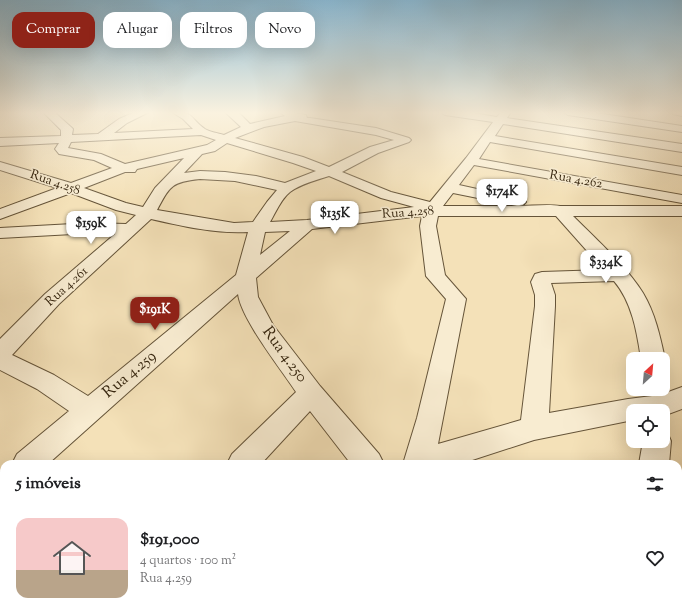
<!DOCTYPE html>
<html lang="pt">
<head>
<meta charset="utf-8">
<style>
	body { margin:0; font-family:"Sorts Mill Goudy",serif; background:#f6f6f6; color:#202124; height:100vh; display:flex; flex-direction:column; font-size:15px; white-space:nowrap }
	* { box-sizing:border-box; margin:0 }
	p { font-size:13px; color:#757577 }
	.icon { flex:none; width:22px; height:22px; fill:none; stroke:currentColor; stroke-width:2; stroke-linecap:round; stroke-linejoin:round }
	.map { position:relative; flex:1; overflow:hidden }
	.drawer { position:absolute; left:0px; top:460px; width:682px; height:156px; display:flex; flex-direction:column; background:#fff; border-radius:12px 12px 0 0; box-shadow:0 4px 16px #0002 }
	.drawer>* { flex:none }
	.top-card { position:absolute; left:12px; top:12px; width:400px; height:36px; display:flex; gap:8px }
	.needle { width:26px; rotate:26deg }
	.tools { position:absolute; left:626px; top:352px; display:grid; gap:8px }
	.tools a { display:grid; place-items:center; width:44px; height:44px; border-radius:8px; background:#fff; box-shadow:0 4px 16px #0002; font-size:20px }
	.price { position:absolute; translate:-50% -34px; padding:0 9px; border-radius:8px; background:#fff; color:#222; font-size:13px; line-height:26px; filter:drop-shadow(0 1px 2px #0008) }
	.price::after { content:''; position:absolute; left:50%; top:24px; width:12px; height:9px; margin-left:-6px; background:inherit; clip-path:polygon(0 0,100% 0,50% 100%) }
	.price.active { background:#8f2418; color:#fff }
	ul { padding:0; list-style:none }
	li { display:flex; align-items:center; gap:12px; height:100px; padding:0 16px }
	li+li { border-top:1px solid #e0e0e0 }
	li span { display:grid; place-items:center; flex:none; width:112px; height:80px; border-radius:12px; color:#555 }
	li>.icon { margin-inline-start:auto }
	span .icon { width:48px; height:48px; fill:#fffc; stroke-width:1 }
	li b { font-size:17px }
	h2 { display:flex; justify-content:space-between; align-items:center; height:48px; padding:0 16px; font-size:17px }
	.tag { padding:0 14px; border-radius:12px; background:#fff; box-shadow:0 4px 16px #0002; font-size:14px; line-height:36px }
	.tag.active { background:#8f2418; color:#fff }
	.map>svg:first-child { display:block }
</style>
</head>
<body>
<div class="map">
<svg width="682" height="616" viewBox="0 0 682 616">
	<rect width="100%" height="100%" fill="#f4e1b8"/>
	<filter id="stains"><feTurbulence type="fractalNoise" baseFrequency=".005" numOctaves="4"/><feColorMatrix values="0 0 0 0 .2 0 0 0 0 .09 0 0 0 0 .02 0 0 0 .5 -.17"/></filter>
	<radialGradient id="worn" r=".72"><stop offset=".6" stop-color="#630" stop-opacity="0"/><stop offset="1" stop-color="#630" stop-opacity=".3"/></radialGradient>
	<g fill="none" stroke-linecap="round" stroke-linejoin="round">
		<defs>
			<path id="minor" d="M43 112H54L71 127 73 129 72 135 98 134 119 119 135 112H149L127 123 114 133 193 129 183 119 172 112C196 112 189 118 205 129 210 132 218 133 224 135L241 127 225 112H238L250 124 285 116 280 112C289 112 297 113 306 115L307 118H310L376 128 409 138 411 140 409 142 378 153 342 172 391 192 430 202 466 158 493 122 445 115 440 112H466L497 117 501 112H511L507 118 682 144V152L503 124 495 136 682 167V175L490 142 479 159 682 195V203L474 165 459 185 523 199 526 202 523 205 519 206C531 206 549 204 560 206H682V216H573C595 238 627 267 643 293 655 313 660 336 665 359L663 362V359H641C637 332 632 302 614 281L551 283 555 295V306L549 413 628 399 660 395 682 387V409L663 416V411H633V420L534 440 460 464H403L417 418 446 299 426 276 420 226 422 216 312 229 256 278 258 297 273 325 320 386 379 454 384 464H351L310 411 261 464H227L232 454 296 392C281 369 241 319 238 294L48 464H12L17 454 69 411 37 389 0 370V339L45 294 115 234 91 233 0 238V228L91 223 126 224 136 215 116 210 71 193 0 219V209L57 188 0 170V162L71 183 112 168 94 160 59 154 55 149 59 143 0 146V138L61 136V130ZM295 121 376 135 394 140 370 147 329 167 303 157 235 138 264 127ZM201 135 216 140 207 145 125 164 101 154 68 148 71 142ZM227 143 293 163 316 171 285 183 256 176 225 172 200 171 184 173 202 154 215 151ZM184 158 155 188 143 207 126 203 84 188 125 172H135L137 169ZM329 176 381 198 414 207 307 220 270 222C276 212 281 199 290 192 300 184 317 180 329 176ZM200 179 235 181 277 190 267 202 253 222 234 223 157 210C170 186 171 182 200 179ZM453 193 517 206H443ZM438 216H556L604 270 542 272 535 274 531 282 535 295V306L521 420 438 444 466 299 445 275 436 226ZM151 219C182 226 216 234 248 232L236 275 88 396 54 375 12 355 59 304ZM290 231 260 255 265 232Z
				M563 112H590L682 126V132L568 115Z
				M672 112H682V116L673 114Z
				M663 431 667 432 671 441 669 464H639L643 441H663Z
				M4 470V501L0 503 4 504V538L0 537V472Z
				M682 529V563L678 564V530Z
				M144 612H182L181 616H143Z
				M377 612H416L418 616H379Z
				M598 612H636L635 616H597Z"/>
		</defs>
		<use href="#minor" stroke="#655439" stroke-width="2"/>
		<use href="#minor" fill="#f8ecd1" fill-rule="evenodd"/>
	</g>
	<linearGradient id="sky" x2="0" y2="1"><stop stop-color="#89b8d3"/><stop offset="0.57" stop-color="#faf2df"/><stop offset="1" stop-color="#faf2df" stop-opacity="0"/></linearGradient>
	<rect width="682" height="198" fill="url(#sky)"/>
	<g text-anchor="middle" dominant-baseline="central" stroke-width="3.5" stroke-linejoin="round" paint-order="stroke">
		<g font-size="13" fill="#35250f" stroke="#f8ecd1">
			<text transform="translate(576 180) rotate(10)">Rua 4.262</text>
			<text transform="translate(55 183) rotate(19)">Rua 4.258</text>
			<text transform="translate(408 213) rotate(-4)">Rua 4.258</text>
			<text transform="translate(67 287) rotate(-42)">Rua 4.261</text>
		</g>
		<g font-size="16" fill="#35250f" stroke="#f8ecd1">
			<text transform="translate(284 355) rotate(54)">Rua 4.250</text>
			<text transform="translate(130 375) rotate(-40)">Rua 4.259</text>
		</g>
	</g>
	<rect width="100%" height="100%" filter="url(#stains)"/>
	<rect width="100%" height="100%" fill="url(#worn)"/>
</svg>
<div class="tools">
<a><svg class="needle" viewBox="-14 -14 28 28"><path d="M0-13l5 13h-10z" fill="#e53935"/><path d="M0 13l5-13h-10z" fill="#757577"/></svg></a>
<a><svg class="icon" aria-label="locate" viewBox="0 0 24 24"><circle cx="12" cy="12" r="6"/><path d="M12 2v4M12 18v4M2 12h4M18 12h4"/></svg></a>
</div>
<b class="price" style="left:502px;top:213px">$174K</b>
<b class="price" style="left:335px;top:235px">$135K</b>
<b class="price" style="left:91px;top:245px">$159K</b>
<b class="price" style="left:606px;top:284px">$334K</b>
<b class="price active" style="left:155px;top:331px">$191K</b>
<div class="top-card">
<a class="tag active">Comprar</a>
<a class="tag">Alugar</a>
<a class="tag">Filtros</a>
<a class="tag">Novo</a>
</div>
<section class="drawer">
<h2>5 imóveis<svg class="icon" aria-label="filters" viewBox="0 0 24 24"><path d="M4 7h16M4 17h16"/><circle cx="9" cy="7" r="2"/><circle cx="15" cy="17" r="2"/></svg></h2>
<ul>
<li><span style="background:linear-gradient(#f6c9c9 65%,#b9a48a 0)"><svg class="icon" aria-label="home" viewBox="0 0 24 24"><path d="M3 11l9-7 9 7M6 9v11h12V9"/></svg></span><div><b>$191,000</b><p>4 quartos · 100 m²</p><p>Rua 4.259</p></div><svg class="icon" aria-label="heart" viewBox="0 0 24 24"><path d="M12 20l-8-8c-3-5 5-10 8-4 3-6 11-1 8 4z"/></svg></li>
</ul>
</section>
</div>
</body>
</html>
